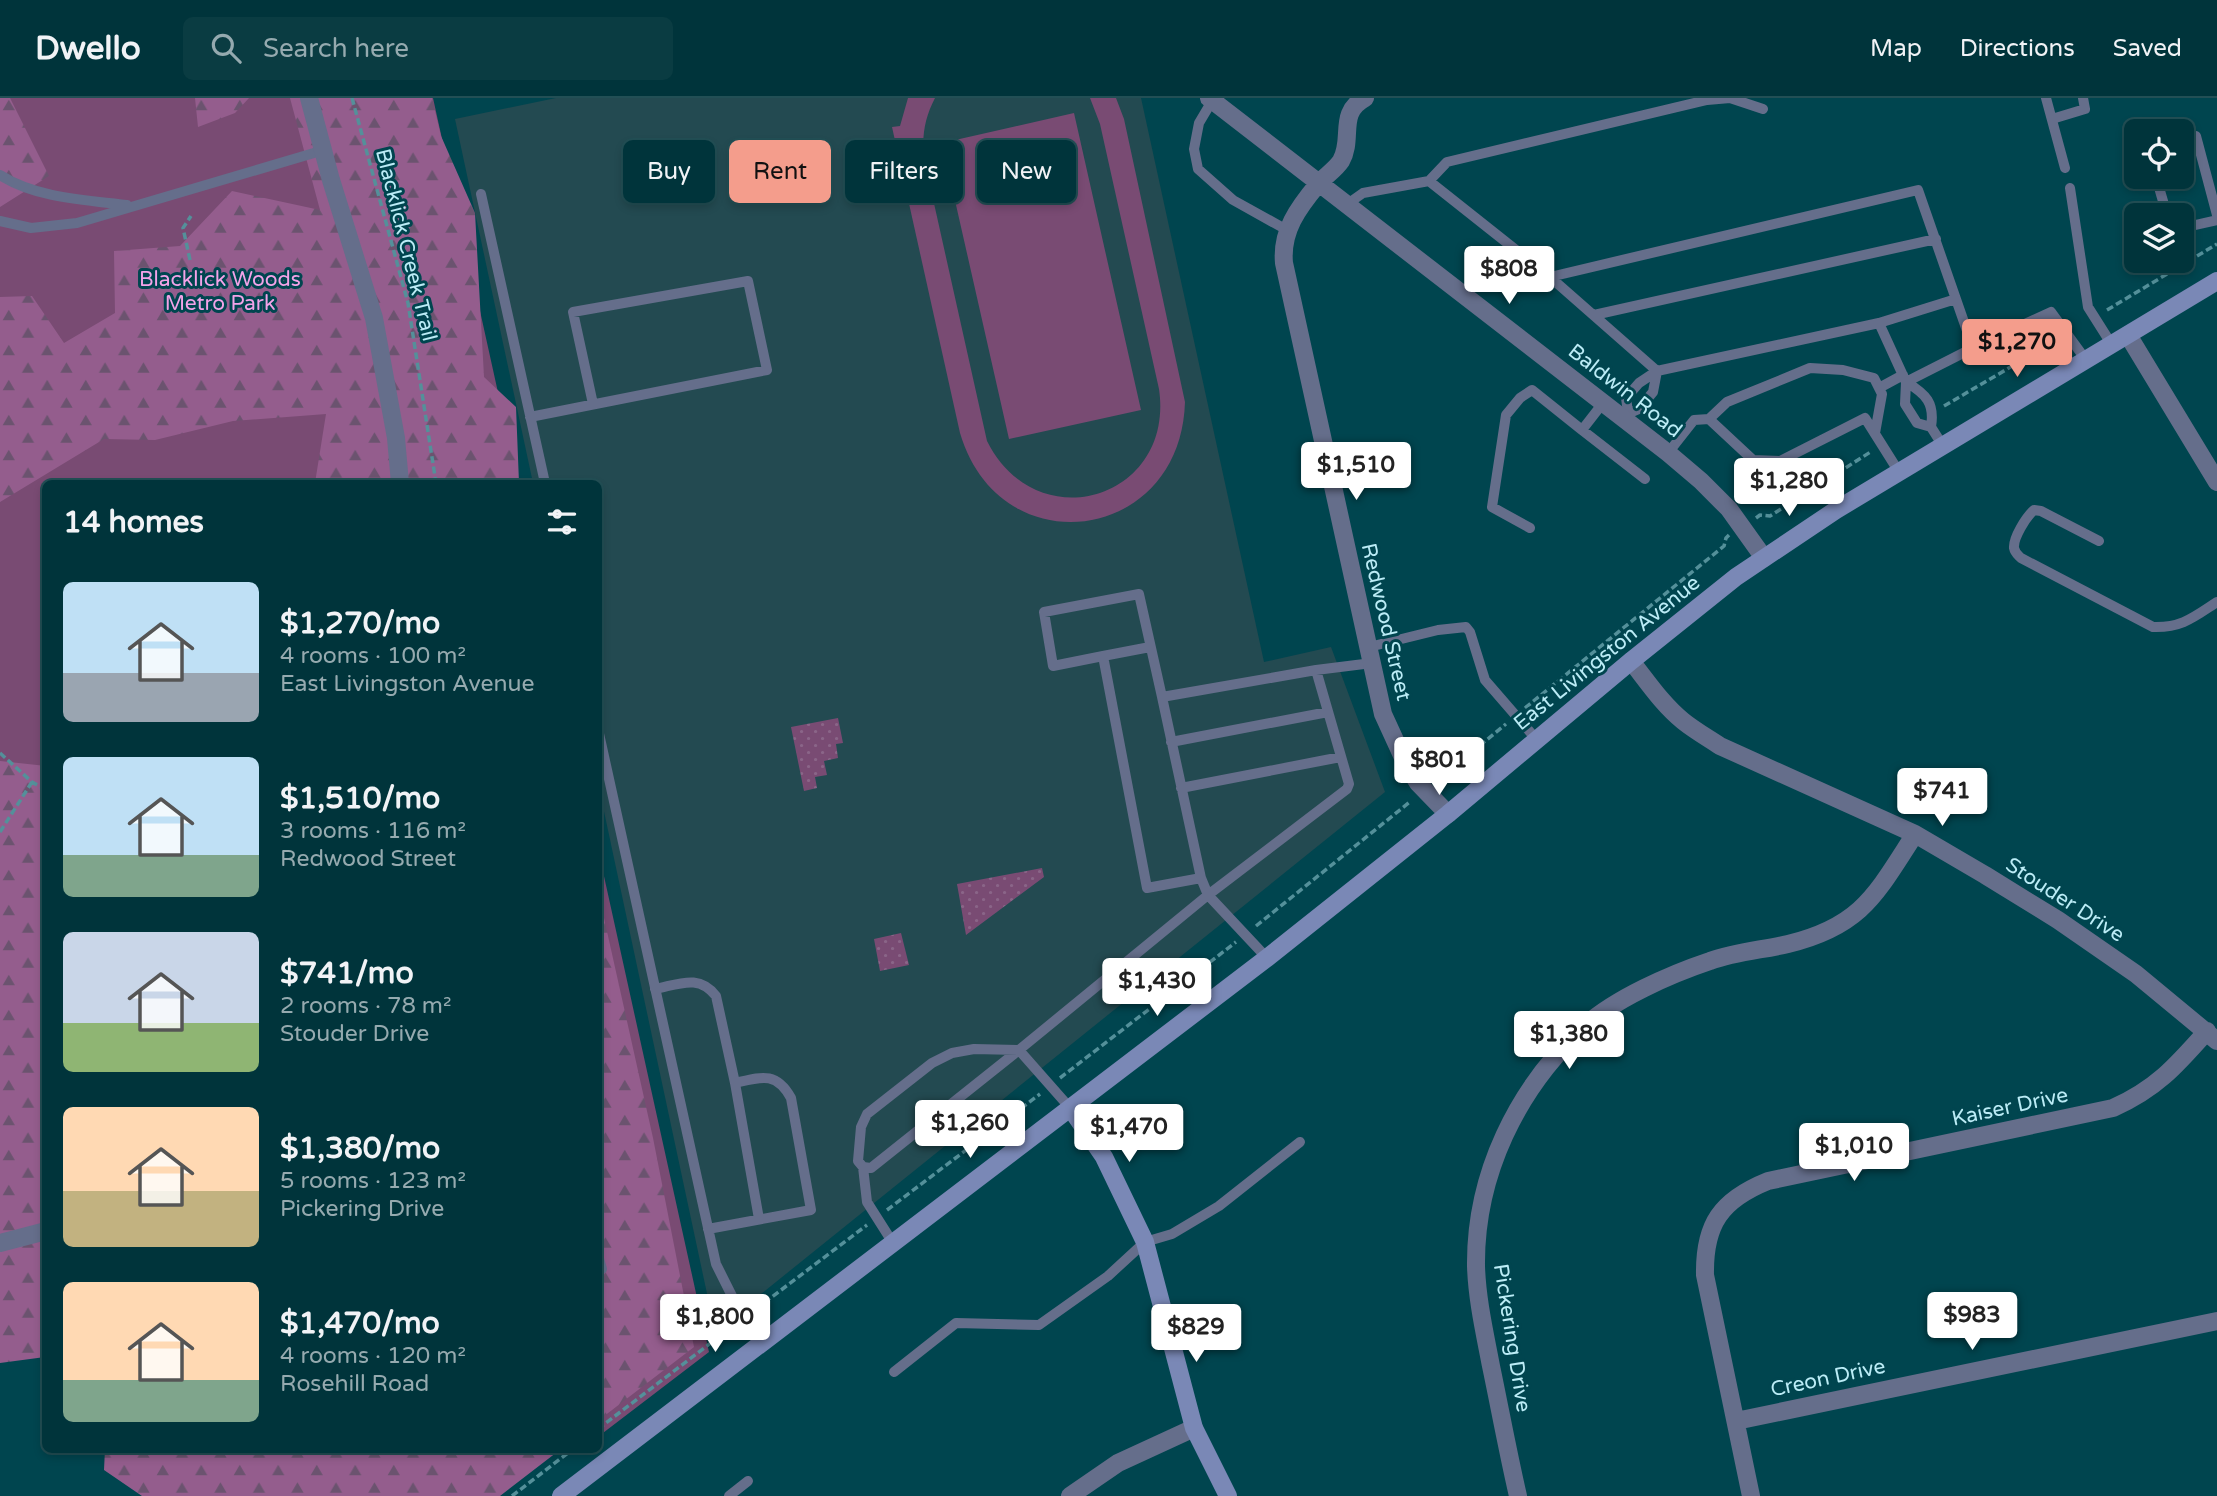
<!DOCTYPE html>
<html lang="en">
<head>
<meta charset="utf-8">
<style>
	body { margin:0; font-family:"Varela Round",sans-serif; background:#0a3c42; color:#f1f3f6; height:100vh; display:flex; flex-direction:column; font-size:26px; white-space:nowrap }
	* { box-sizing:border-box; margin:0 }
	p { font-size:23px; color:#95aaaf }
	.icon { flex:none; width:38px; height:38px; fill:none; stroke:currentColor; stroke-width:2; stroke-linecap:round; stroke-linejoin:round }
	.map { position:relative; flex:1; overflow:hidden }
	.panel { position:absolute; left:42px; top:382px; width:560px; height:973px; display:flex; flex-direction:column; background:#00343b; border-radius:10px; box-shadow:0 4px 10px #0003,0 0 0 2px #224f55 }
	.panel>* { flex:none }
	.top-card { position:absolute; left:623px; top:42px; width:665px; height:63px; display:flex; gap:14px }
	.tools { position:absolute; left:2124px; top:21px; display:grid; gap:14px }
	.tools a { display:grid; place-items:center; width:70px; height:70px; border-radius:10px; background:#00343b; box-shadow:0 4px 10px #0003,0 0 0 2px #224f55; font-size:35px }
	.price { position:absolute; translate:-50% -60px; padding:0 16px; border-radius:7px; background:#fff; color:#222; font-size:23px; line-height:46px; filter:drop-shadow(0 2px 4px #0008) }
	.price::after { content:''; position:absolute; left:50%; top:42px; width:21px; height:16px; margin-left:-10px; background:inherit; clip-path:polygon(0 0,100% 0,50% 100%) }
	.price.on { background:#f49d8c; color:#111 }
	ul { padding:0; list-style:none }
	li { display:flex; align-items:center; gap:21px; height:175px; padding:0 21px }
	li span { display:grid; place-items:center; flex:none; width:196px; height:140px; border-radius:10px; color:#555 }
	li>.icon { margin-inline-start:auto }
	span .icon { width:84px; height:84px; fill:#fffc; stroke-width:1 }
	li b { font-size:30px }
	h2 { display:flex; justify-content:space-between; align-items:center; height:84px; padding:0 21px; font-size:30px }
	.pill { padding:0 24px; border-radius:10px; background:#00343b; box-shadow:0 4px 10px #0003,0 0 0 2px #224f55; font-size:24px; line-height:63px }
	.pill.on { background:#f49d8c; color:#111 }
	header { display:flex; align-items:center; gap:42px; box-sizing:border-box; height:98px; padding:0 35px; background:#00343b; border-bottom:2px solid #224f55 }
	header strong { font-size:33px }
	nav { display:flex; gap:38px; margin-inline-start:auto; font-size:24px }
	.search { width:490px; height:63px; background:#0a3c42; display:flex; align-items:center; gap:18px; box-sizing:border-box; padding:0 24px; border-radius:10px; color:#95aaaf; font-size:26px }
	.map>svg:first-child { display:block }
</style>
</head>
<body>
<header>
<strong>Dwello</strong>
<div class="search"><svg class="icon" aria-label="search" viewBox="0 0 24 24"><circle cx="10" cy="10" r="6"/><path d="M15 15l6 6"/></svg>Search here</div>
<nav><a>Map</a><a>Directions</a><a>Saved</a></nav>
</header>
<div class="map">
<svg width="2217" height="1398" viewBox="0 0 2217 1398">
	<defs>
		<pattern id="forest-firs" width="22" height="20" patternUnits="userSpaceOnUse" patternTransform="scale(1.75)"><rect width="22" height="20" fill="#945d8d"/><path d="M5 1l3.5 6h-7zM16 11l3.5 6h-7z" fill="#6b536f"/></pattern>
		<pattern id="garden-dots" width="8" height="8" patternUnits="userSpaceOnUse" patternTransform="scale(1.75)"><rect width="8" height="8" fill="#794b73"/><path d="M2 2h.1M6 6h.1" fill="none" stroke="#8a6588" stroke-width="1.8" stroke-linecap="round"/></pattern>
	</defs>
	<rect width="100%" height="100%" fill="#00454f"/>
	<path fill="#234a51" d="M556 0H1141L1264 564 1331 549 1385 694 715 1233 599 690 598 385H533L455 21Z"/>
	<path fill="#794b73" d="M0 0H433L518 385H46L45 1225 0 1236Z
		M908 0H935C924 21 921 41 925 65L987 343C1037 443 1175 401 1159 291L1100 26 1090 0H1116L1124 21 1185 304C1181 445 1000 470 960 335L892 29 900 28Z
		M1074 15 1141 312 1009 341 942 45Z
		M598 751 709 1254 599 1338H598Z"/>
	<path fill="url(#forest-firs)" d="M0 0H10L49 78 0 109Z
		M195 0H249L235 15 198 29Z
		M290 0H432L441 38 475 115 484 279 516 309 519 385H315L326 316 233 323 155 342 104 341 0 404V199L32 198 64 245 115 215 114 153 180 148 232 93 320 112Z
		M0 663 46 668 45 1259 0 1265Z
		M598 793 653 1040 694 1249 599 1322Z
		M105 1351H561L500 1398H142L104 1372Z"/>
	<path fill="url(#garden-dots)" d="M838 620 843 645 836 646 838 660 824 663 827 677 815 679 817 690 804 693 791 629Z
		M1042 770 1044 779 966 837 957 786Z
		M901 835 909 867 880 873 874 841Z"/>
	<g fill="none" stroke-linecap="round" stroke-linejoin="round">
		<path stroke="#54909a" stroke-width="3.5" stroke-dasharray="7 3.5" stroke-linecap="butt" d="M352 0 408 205 436 385
			M190 162 183 130 191 118
			M2107 212 2217 146
			M1944 308 2055 243
			M1756 420 1760 417 1770 418 1872 353
			M1525 610 1724 448 1726 440 1729 437
			M0 655 32 684 46 692
			M1439 681 1506 626
			M0 734 32 684
			M1256 828 1411 703
			M1060 980 1236 844
			M887 1112 1040 996
			M756 1211 867 1127
			M598 1331 733 1228
			M512 1398 573 1351"/>
		<path stroke="#656e8b" stroke-width="10" d="M1730 0 1763 11
			M2046 0 2065 70
			M1212 3 1199 25 1194 51 1198 71 1233 102 1287 132
			M2052 21 2085 11 2083 0
			M2182 42 2196 38 2217 117
			M0 77C36 100 85 102 127 107
			M2156 79 2167 117
			M1429 83 1447 64 1707 2 1730 0
			M2070 90 2088 209 2112 247
			M481 96 545 385
			M1346 107 1363 95 1429 83 1550 179 1657 273
			M0 123 31 130 77 125 324 52
			M2182 130 2217 122
			M1550 179 1918 92 1973 250 2051 214 2086 262
			M1594 217 1936 141
			M1879 225 1956 201
			M1906 284C1926 296 1935 305 1931 329L1943 348
			M1906 284 1973 250
			M1879 290 1903 277
			M1628 314 1626 300 1639 285 1657 273 1879 225 1906 284 1905 306 1917 325 1931 329
			M1625 317 1639 311 1653 294 1657 273
			M530 319 767 272 748 183 573 214 593 306
			M1709 321 1727 304 1810 270 1843 272 1874 280 1882 296 1875 335
			M1582 332 1645 381
			M1668 355 1694 322 1709 321 1753 362 1780 363 1865 320 1899 374
			M1530 430 1492 409 1506 317 1520 300 1532 292 1582 332 1603 305
			M2099 443 2041 413 2034 412C2026 419 2013 440 2014 450 2015 455 2017 456 2021 460L2153 529C2182 530 2194 519 2217 504
			M1369 549 1438 532 1466 529 1470 534 1485 582 1537 642
			M1103 558 1150 549
			M1316 572 1162 599 1201 780 1208 797 1347 691 1349 686 1316 572 1372 565
			M1162 599 1139 496 1044 514 1053 568 1103 558 1147 790 1201 780
			M598 631 716 1166 740 1214 762 1244
			M1171 644 1328 614
			M1181 690 1341 659
			M655 891C680 886 699 876 716 898L735 985C761 979 776 973 791 1000L811 1112 708 1131
			M735 985 759 1121
			M1071 1011 1019 952 1208 797 1267 860
			M863 1069 871 1070 1019 952 974 951 952 955 932 965 867 1016 861 1029 858 1063 863 1069 867 1104 893 1145
			M598 1157 602 1171
			M894 1274 956 1225 1039 1227 1108 1178 1145 1144 1172 1136 1219 1108 1300 1044
			M729 1398 748 1383"/>
		<path stroke="#656e8b" stroke-width="18" d="M309 0 331 82 374 220 396 340 400 385
			M1209 0 1668 355 1701 383 1729 411 1764 460
			M1365 0C1337 15 1354 40 1341 63 1335 72 1325 78 1318 86 1298 110 1281 133 1284 165L1383 616 1405 664 1418 685 1448 716
			M2128 237 2217 384
			M1631 563C1647 583 1662 606 1683 623 1694 632 1708 640 1720 648L1915 736 1985 777 2058 822 2136 876 2217 943
			M0 1145 46 1133
			M1736 1323 2217 1223
			M1070 1398 1118 1365 1194 1330
			M1518 1398C1508 1355 1500 1311 1491 1268 1485 1236 1477 1202 1476 1168 1475 1077 1517 990 1584 929 1614 901 1671 876 1710 863 1735 854 1762 852 1788 846 1862 828 1876 796 1915 736
			M1751 1398 1705 1177C1704 1126 1721 1102 1768 1083L2113 1010C2156 991 2176 968 2207 933"/>
		<path stroke="#7a88b6" stroke-width="18" d="M1071 1011 1104 1059 1145 1144 1194 1330 1228 1398
			M561 1398 1267 860 1448 716 1631 563 1736 479 1836 412 2217 183"/>
	</g>
	<g text-anchor="middle" dominant-baseline="central" stroke-width="6" stroke-linejoin="round" paint-order="stroke">
		<g font-size="21" fill="#bbecf6" stroke="#00454f">
			<text transform="translate(406 147) rotate(76)">Blacklick Creek Trail</text>
			<text transform="translate(1625 293) rotate(38)">Baldwin Road</text>
			<text transform="translate(1386 524) rotate(77)">Redwood Street</text>
			<text transform="translate(1607 555) rotate(-39)">East Livingston Avenue</text>
			<text transform="translate(2065 802) rotate(33)">Stouder Drive</text>
			<text transform="translate(2010 1009) rotate(-12)">Kaiser Drive</text>
			<text transform="translate(1512 1240) rotate(81)">Pickering Drive</text>
			<text transform="translate(1828 1280) rotate(-12)">Creon Drive</text>
		</g>
		<g font-size="21" fill="#f3a3e8" stroke="#00454f">
			<text x="220" y="181">Blacklick Woods<tspan x="220" dy="24">Metro Park</tspan></text>
		</g>
	</g>
</svg>
<div class="tools">
<a><svg class="icon" aria-label="locate" viewBox="0 0 24 24"><circle cx="12" cy="12" r="6"/><path d="M12 2v4M12 18v4M2 12h4M18 12h4"/></svg></a>
<a><svg class="icon" aria-label="layers" viewBox="0 0 24 24"><path d="M12 4l9 5-9 5-9-5zM3 14l9 5 9-5"/></svg></a>
</div>
<b class="price" style="left:1509px;top:208px">$808</b>
<b class="price on" style="left:2017px;top:281px">$1,270</b>
<b class="price" style="left:1356px;top:404px">$1,510</b>
<b class="price" style="left:1789px;top:420px">$1,280</b>
<b class="price" style="left:1439px;top:699px">$801</b>
<b class="price" style="left:1942px;top:730px">$741</b>
<b class="price" style="left:1157px;top:920px">$1,430</b>
<b class="price" style="left:1569px;top:973px">$1,380</b>
<b class="price" style="left:970px;top:1062px">$1,260</b>
<b class="price" style="left:1129px;top:1066px">$1,470</b>
<b class="price" style="left:1854px;top:1085px">$1,010</b>
<b class="price" style="left:1972px;top:1254px">$983</b>
<b class="price" style="left:715px;top:1256px">$1,800</b>
<b class="price" style="left:1196px;top:1266px">$829</b>
<div class="top-card">
<a class="pill">Buy</a>
<a class="pill on">Rent</a>
<a class="pill">Filters</a>
<a class="pill">New</a>
</div>
<section class="panel">
<h2>14 homes<svg class="icon" aria-label="filters" viewBox="0 0 24 24"><path d="M4 7h16M4 17h16"/><circle cx="9" cy="7" r="2"/><circle cx="15" cy="17" r="2"/></svg></h2>
<ul>
<li><span style="background:linear-gradient(#bfe0f5 65%,#9aa5b1 0)"><svg class="icon" aria-label="home" viewBox="0 0 24 24"><path d="M3 11l9-7 9 7M6 9v11h12V9"/></svg></span><div><b>$1,270/mo</b><p>4 rooms · 100 m²</p><p>East Livingston Avenue</p></div></li>
<li><span style="background:linear-gradient(#bfe0f5 70%,#7fa58c 0)"><svg class="icon" aria-label="home" viewBox="0 0 24 24"><path d="M3 11l9-7 9 7M6 9v11h12V9"/></svg></span><div><b>$1,510/mo</b><p>3 rooms · 116 m²</p><p>Redwood Street</p></div></li>
<li><span style="background:linear-gradient(#c9d6e8 65%,#8fb573 0)"><svg class="icon" aria-label="home" viewBox="0 0 24 24"><path d="M3 11l9-7 9 7M6 9v11h12V9"/></svg></span><div><b>$741/mo</b><p>2 rooms · 78 m²</p><p>Stouder Drive</p></div></li>
<li><span style="background:linear-gradient(#ffd9b3 60%,#c2b280 0)"><svg class="icon" aria-label="home" viewBox="0 0 24 24"><path d="M3 11l9-7 9 7M6 9v11h12V9"/></svg></span><div><b>$1,380/mo</b><p>5 rooms · 123 m²</p><p>Pickering Drive</p></div></li>
<li><span style="background:linear-gradient(#ffd9b3 70%,#7fa58c 0)"><svg class="icon" aria-label="home" viewBox="0 0 24 24"><path d="M3 11l9-7 9 7M6 9v11h12V9"/></svg></span><div><b>$1,470/mo</b><p>4 rooms · 120 m²</p><p>Rosehill Road</p></div></li>
</ul>
</section>
</div>
</body>
</html>
